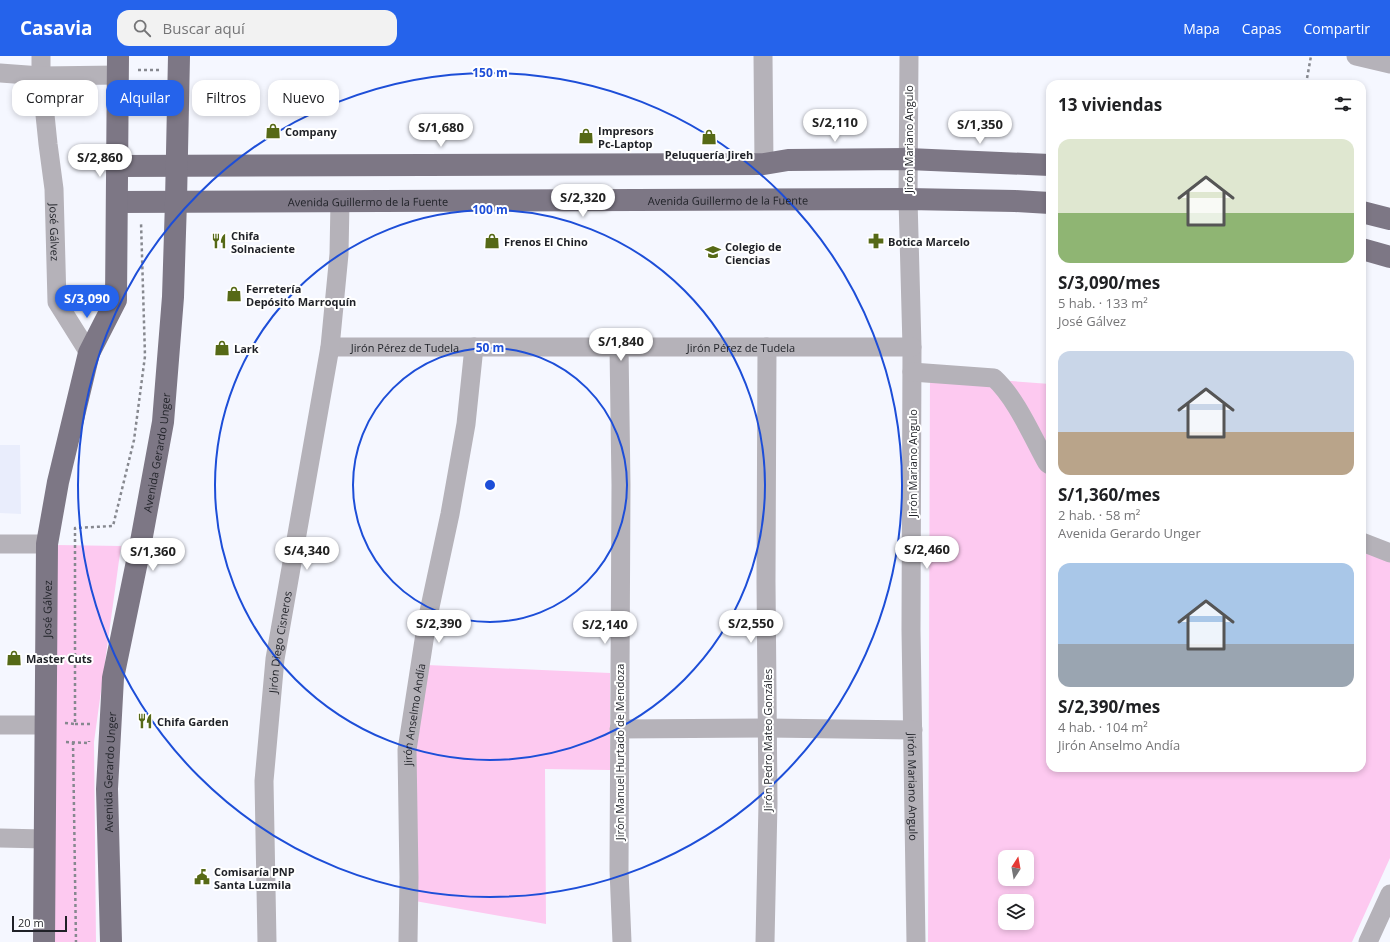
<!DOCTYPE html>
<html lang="es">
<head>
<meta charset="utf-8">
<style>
	body { margin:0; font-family:"Open Sans",sans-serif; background:#f2f2f2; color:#202124; height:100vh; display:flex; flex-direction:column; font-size:15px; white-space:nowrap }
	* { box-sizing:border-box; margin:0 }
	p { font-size:13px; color:#757577 }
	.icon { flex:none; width:22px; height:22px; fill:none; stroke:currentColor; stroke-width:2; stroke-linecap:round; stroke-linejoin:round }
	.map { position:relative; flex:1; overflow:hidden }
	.side { position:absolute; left:1046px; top:24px; width:320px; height:692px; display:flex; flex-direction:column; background:#fff; border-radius:12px; box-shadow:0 2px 6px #0003 }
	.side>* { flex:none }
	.hud { position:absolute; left:12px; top:24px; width:380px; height:36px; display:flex; gap:8px }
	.needle { width:26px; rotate:11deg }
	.tools { position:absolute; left:998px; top:794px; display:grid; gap:8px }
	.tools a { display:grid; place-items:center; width:36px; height:36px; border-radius:8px; background:#fff; box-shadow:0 2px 6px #0003; font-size:20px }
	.scale { position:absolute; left:12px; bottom:10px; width:55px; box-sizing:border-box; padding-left:4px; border:2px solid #1f2127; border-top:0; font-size:11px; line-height:14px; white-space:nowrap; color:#1f2127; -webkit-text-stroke:3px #fff; paint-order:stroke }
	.price { position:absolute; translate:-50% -34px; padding:0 9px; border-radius:14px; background:#fff; color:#222; font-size:13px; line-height:26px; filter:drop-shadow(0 1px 2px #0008) }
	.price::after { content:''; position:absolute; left:50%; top:24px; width:12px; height:9px; margin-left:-6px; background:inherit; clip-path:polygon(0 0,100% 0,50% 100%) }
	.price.current { background:#2563eb; color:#fff }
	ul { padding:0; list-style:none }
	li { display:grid; align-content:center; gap:8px; height:212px; padding:0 12px }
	li span { display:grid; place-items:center; height:124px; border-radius:12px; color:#555 }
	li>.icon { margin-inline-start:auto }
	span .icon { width:72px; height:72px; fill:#fffc; stroke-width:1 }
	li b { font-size:17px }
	h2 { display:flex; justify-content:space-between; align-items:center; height:48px; padding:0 12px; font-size:17px }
	.chip { padding:0 14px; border-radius:12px; background:#fff; box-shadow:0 2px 6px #0003; font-size:14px; line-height:36px }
	.chip.current { background:#2563eb; color:#fff }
	header { display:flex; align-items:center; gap:24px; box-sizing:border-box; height:56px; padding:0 20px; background:#2563eb; color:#fff }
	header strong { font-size:19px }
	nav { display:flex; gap:22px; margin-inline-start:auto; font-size:14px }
	.search { width:280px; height:36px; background:#f2f2f2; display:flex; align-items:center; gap:10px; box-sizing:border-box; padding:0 14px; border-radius:12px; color:#757577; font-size:15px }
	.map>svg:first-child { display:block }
</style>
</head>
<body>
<header>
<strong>Casavia</strong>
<div class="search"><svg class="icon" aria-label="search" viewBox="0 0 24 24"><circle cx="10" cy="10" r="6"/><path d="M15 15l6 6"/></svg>Buscar aquí</div>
<nav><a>Mapa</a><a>Capas</a><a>Compartir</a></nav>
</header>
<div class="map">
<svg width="1390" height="886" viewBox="0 0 1390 886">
	<rect width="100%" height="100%" fill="#f5f7ff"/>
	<path fill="#e9edfc" d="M0 389H20L21 458 0 457Z"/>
	<path fill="#fdc9f0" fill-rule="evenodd" d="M930 319 1050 328V712H1362V485L1390 495V802L1352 886H928ZM1005 801H1027V823H1005ZM1005 845H1027V867H1005Z
		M57 489 121 490 94 686 96 886H55L52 703Z
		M427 609 610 617V714L545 713 546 868 415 845 413 695Z"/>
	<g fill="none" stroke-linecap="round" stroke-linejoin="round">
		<path stroke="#86888f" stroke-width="2.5" stroke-dasharray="3 3" stroke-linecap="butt" d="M138 14H159
			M1306 28 1311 0
			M65 667 75 668V472L113 470 134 384 145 300 141 166
			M75 668H90
			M66 686 89 687V685
			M73 686 76 886"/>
		<g stroke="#b5b2b9" stroke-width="19">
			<path id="s1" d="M41 0V20L48 88 54 133 57 246 89 297"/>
			<path d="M763 0 764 108"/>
			<path id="s2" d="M909 0 908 143 912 291 911 574 916 886"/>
			<path d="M1356 0 1390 8"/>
			<path d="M0 17 41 20 118 19"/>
			<path id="s3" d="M330 291H912"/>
			<path d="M619 291 621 429 619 814 622 886"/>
			<path d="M912 316 994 322C1016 342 1032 380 1047 407L1050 409"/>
			<path d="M1362 486 1390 497"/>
			<path d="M0 488H47"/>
			<path d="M0 669H46"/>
			<path d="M619 673 768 672 913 674"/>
			<path d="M0 782 45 783"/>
			<path id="s4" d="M267 886 264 725 275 603 330 291 339 198 340 146"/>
			<path id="s5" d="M408 886 409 821 407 694 427 565 450 458 466 368 474 291"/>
			<path d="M765 886 768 747 766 526 767 291"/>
			<path d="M1368 886 1390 838"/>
		</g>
		<g stroke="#7d7785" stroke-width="22">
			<path d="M118 110 764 108 788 104 908 103 1050 109"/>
			<path id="s6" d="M117 146 908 143 1015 145 1050 147"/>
			<path d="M1362 156 1390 163"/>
			<path d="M1362 193 1390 201"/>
			<path id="s7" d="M44 886 47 488 58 426 89 297 116 244 118 0"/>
			<path id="s8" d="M111 886 107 733 113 622 140 491 163 366 173 241 176 145 179 0"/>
		</g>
	</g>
	<g fill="none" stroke="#1d4ed8" stroke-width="2">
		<circle cx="490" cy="429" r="137"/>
		<circle cx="490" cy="429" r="275"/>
		<circle cx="490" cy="429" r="412"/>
	</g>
	<defs>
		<symbol id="shop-bare" viewBox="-9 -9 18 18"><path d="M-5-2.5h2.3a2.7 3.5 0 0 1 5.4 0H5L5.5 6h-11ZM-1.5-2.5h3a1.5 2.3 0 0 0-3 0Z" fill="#566916" stroke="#fff" stroke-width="2.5" paint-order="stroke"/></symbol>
		<symbol id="restaurant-bare" viewBox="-9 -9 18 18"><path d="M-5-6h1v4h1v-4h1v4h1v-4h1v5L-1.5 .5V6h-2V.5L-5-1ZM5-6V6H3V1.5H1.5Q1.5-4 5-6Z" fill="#566916" stroke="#fff" stroke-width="2.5" paint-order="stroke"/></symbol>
		<symbol id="pharmacy-bare" viewBox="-9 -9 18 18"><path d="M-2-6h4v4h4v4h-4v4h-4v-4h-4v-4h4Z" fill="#566916" stroke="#fff" stroke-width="2.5" paint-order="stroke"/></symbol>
		<symbol id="school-bare" viewBox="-9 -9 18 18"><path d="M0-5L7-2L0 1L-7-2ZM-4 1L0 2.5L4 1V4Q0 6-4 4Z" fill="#566916" stroke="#fff" stroke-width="2.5" paint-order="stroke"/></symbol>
		<symbol id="civic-bare" viewBox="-9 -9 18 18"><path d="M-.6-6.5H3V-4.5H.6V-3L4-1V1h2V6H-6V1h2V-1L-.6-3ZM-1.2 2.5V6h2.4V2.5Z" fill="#566916" stroke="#fff" stroke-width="2.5" paint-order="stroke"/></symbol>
	</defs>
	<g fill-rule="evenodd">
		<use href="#shop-bare" x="262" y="64" width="22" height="22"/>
		<use href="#shop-bare" x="575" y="69" width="22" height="22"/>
		<use href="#shop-bare" x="698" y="70" width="22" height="22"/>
		<use href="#restaurant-bare" x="208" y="174" width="22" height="22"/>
		<use href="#shop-bare" x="481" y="174" width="22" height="22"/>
		<use href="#pharmacy-bare" x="865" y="174" width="22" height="22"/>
		<use href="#school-bare" x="702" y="185" width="22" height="22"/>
		<use href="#shop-bare" x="223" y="227" width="22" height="22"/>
		<use href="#shop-bare" x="211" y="281" width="22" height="22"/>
		<use href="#shop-bare" x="3" y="591" width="22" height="22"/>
		<use href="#restaurant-bare" x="134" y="654" width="22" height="22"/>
		<use href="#civic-bare" x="191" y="810" width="22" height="22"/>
	</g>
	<g text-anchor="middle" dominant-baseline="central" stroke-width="4" stroke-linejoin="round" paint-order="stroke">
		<g font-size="11" font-weight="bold" fill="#1f2127" stroke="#fff" text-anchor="start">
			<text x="598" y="74">Impresors<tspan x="598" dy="13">Pc-Laptop</tspan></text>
			<text x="285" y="75">Company</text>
			<text x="709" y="98" text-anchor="middle">Peluquería Jireh</text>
			<text x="231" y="179">Chifa<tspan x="231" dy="13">Solnaciente</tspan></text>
			<text x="504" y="185">Frenos El Chino</text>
			<text x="888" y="185">Botica Marcelo</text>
			<text x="725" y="190">Colegio de<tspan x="725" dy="13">Ciencias</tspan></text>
			<text x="246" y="232">Ferretería<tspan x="246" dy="13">Depósito Marroquín</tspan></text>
			<text x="234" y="292">Lark</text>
			<text x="26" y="602">Master Cuts</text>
			<text x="157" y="665">Chifa Garden</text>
			<text x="214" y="815">Comisaría PNP<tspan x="214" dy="13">Santa Luzmila</tspan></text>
		</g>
		<g font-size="11" fill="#1f2127" stroke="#fff">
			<text transform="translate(908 83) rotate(-90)">Jirón Mariano Angulo</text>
			<text stroke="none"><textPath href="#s6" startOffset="611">Avenida Guillermo de la Fuente</textPath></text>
			<text stroke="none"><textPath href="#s6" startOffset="251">Avenida Guillermo de la Fuente</textPath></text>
			<text stroke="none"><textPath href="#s1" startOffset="177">José Gálvez</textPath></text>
			<text stroke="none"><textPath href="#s3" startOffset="75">Jirón Pérez de Tudela</textPath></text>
			<text stroke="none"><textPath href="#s3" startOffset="411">Jirón Pérez de Tudela</textPath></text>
			<text stroke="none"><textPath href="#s8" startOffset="494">Avenida Gerardo Unger</textPath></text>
			<text transform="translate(912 407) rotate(-90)">Jirón Mariano Angulo</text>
			<text stroke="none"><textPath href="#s7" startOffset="333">José Gálvez</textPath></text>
			<text stroke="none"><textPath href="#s4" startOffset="301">Jirón Diego Cisneros</textPath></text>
			<text stroke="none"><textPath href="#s5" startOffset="228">Jirón Anselmo Andía</textPath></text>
			<text transform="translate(767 684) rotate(-90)">Jirón Pedro Mateo Gonzáles</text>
			<text transform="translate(619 696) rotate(-90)">Jirón Manuel Hurtado de Mendoza</text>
			<text stroke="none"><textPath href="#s8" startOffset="170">Avenida Gerardo Unger</textPath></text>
			<text stroke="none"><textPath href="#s2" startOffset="731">Jirón Mariano Angulo</textPath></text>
		</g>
	</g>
	<circle cx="490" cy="429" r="6" fill="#1d4ed8" stroke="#fff" stroke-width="2"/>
	<g font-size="12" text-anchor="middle" font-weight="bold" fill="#1d4ed8" stroke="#fff" stroke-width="4" stroke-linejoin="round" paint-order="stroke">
		<text x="490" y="21">150 m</text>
		<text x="490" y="158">100 m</text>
		<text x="490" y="296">50 m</text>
	</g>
</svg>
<div class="tools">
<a><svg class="needle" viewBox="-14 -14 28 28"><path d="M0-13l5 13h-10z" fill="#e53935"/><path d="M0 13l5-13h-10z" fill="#757577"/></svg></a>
<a><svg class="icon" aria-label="layers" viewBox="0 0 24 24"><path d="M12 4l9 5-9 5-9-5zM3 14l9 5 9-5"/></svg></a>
</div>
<div class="scale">20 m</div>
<b class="price" style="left:835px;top:87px">S/2,110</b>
<b class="price" style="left:980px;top:89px">S/1,350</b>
<b class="price" style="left:441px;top:92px">S/1,680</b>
<b class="price" style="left:100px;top:122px">S/2,860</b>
<b class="price" style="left:583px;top:162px">S/2,320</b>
<b class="price current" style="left:87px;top:263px">S/3,090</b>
<b class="price" style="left:621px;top:306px">S/1,840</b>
<b class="price" style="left:927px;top:514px">S/2,460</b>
<b class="price" style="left:307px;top:515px">S/4,340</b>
<b class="price" style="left:153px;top:516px">S/1,360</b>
<b class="price" style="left:439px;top:588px">S/2,390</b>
<b class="price" style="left:751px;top:588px">S/2,550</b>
<b class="price" style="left:605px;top:589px">S/2,140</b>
<div class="hud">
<a class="chip">Comprar</a>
<a class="chip current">Alquilar</a>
<a class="chip">Filtros</a>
<a class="chip">Nuevo</a>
</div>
<section class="side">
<h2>13 viviendas<svg class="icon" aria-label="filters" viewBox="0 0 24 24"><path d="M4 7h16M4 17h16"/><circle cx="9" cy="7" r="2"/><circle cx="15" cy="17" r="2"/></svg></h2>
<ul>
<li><span style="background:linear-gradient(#dfe7d0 60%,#8fb573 0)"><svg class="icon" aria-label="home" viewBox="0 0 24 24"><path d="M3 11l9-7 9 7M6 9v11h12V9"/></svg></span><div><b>S/3,090/mes</b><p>5 hab. · 133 m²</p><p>José Gálvez</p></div></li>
<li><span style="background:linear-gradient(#c9d6e8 65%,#b9a48a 0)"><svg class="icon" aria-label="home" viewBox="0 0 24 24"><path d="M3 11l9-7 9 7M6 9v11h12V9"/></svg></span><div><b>S/1,360/mes</b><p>2 hab. · 58 m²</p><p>Avenida Gerardo Unger</p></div></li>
<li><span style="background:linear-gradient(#a9c7e8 65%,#9aa5b1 0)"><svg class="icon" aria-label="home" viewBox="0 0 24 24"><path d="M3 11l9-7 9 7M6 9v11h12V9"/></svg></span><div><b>S/2,390/mes</b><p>4 hab. · 104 m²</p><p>Jirón Anselmo Andía</p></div></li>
</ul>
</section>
</div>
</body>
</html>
